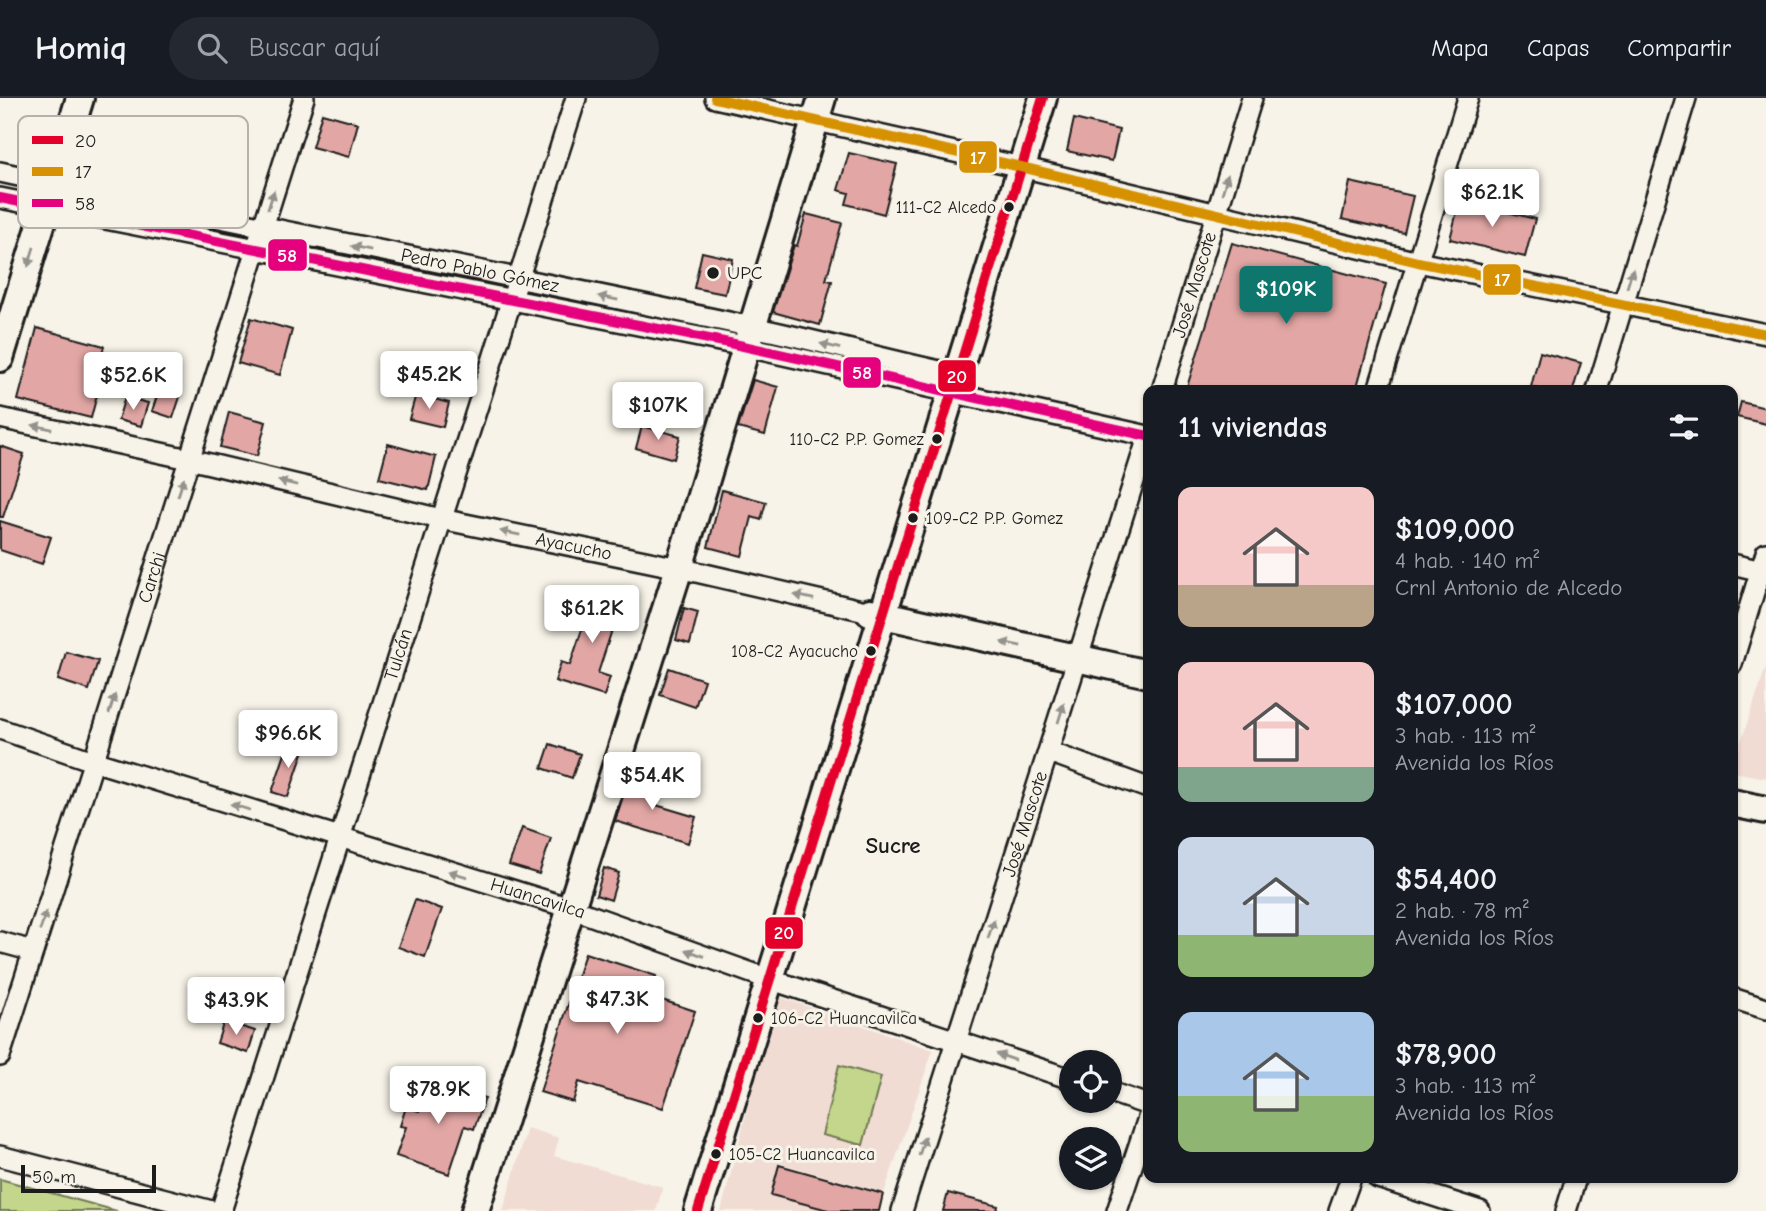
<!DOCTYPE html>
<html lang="es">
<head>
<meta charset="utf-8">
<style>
	body { margin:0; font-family:"Comic Neue",sans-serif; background:#242831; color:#f1f3f6; height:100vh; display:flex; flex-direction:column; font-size:26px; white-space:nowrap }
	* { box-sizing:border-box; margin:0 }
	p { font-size:23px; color:#9ea1a6 }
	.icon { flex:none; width:38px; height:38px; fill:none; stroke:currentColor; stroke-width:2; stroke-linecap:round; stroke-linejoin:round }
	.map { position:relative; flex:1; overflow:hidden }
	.drawer { position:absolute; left:1143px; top:287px; width:595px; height:798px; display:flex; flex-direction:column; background:#171b24; border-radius:14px; box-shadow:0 2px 5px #0004 }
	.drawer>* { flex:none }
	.tools { position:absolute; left:1059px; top:952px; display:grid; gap:14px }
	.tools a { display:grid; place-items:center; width:63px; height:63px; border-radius:50%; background:#171b24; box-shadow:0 2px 5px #0004; font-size:35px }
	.scale { position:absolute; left:21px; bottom:18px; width:135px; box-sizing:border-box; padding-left:7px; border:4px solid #1c1c1c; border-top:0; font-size:19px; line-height:24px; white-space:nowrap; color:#1c1c1c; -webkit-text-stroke:5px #f7f3e8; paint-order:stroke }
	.price { position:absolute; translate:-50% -60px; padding:0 16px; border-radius:7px; background:#fff; color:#222; font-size:23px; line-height:46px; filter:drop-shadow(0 2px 4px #0008) }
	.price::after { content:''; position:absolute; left:50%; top:42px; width:21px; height:16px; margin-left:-10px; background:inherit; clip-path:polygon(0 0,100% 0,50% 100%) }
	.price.current { background:#0f766e; color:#fff }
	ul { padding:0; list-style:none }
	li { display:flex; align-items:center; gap:21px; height:175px; padding:0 35px }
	li span { display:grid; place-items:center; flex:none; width:196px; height:140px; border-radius:14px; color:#555 }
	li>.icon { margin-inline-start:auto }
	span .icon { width:84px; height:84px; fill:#fffc; stroke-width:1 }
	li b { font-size:30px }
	h2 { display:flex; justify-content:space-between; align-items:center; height:84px; padding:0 35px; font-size:30px }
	header { display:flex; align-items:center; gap:42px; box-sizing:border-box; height:98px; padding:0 35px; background:#171b24; border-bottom:2px solid #363941 }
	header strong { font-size:33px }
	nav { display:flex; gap:38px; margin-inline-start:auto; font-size:24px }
	.search { width:490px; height:63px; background:#242831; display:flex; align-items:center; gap:18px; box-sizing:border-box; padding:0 24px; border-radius:38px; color:#9ea1a6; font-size:26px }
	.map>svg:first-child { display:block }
</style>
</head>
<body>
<header>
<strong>Homiq</strong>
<div class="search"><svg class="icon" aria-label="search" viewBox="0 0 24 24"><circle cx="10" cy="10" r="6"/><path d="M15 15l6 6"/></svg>Buscar aquí</div>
<nav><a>Mapa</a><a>Capas</a><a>Compartir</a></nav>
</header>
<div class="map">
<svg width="1766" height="1113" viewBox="0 0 1766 1113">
	<rect width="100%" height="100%" fill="#f7f3e8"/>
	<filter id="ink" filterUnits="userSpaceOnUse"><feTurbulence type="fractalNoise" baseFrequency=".0143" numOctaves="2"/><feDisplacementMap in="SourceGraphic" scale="14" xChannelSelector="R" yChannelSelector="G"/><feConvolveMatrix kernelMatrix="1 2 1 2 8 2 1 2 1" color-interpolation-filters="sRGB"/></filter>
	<g filter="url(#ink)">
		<path fill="#f1dcd4" d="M1766 569V680L1733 674 1732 670Z
			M777 898 933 952 884 1095 780 1065 771 1097 826 1113H721Z
			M527 1030 559 1040 554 1058 663 1089 656 1113H503Z"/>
		<path fill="#c3d68b" stroke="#707954" stroke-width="2" d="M839 967 881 979 863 1047 822 1037Z
			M0 1081 117 1113H0Z"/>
		<path fill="#e2a7a5" stroke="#1c1c1c" stroke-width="2" d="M322 15 358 25 349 59 312 49Z
			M1074 21 1119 32 1112 63 1067 53Z
			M849 55 897 66 884 116 846 106 849 95 838 92Z
			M1350 84 1413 98 1404 135 1342 121Z
			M1460 102 1535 121 1525 159 1450 141Z
			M806 116 842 125 826 182 832 183 820 227 773 214 794 147 797 148Z
			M1232 145 1386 186 1356 292H1186Z
			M702 154 733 161 725 196 694 190Z
			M251 220 292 232 280 277 238 265Z
			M37 230 104 248 94 288 99 289 91 320 18 302Z
			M1540 254 1581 265 1573 292H1543L1531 289Z
			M753 282 778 289 765 337 738 330Z
			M160 289 181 296 173 320 152 313Z
			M416 296 449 305 443 329 409 321Z
			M125 299 148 305 141 328 118 322Z
			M1741 304 1766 310V326L1737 319Z
			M229 314 266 324 257 358 220 349Z
			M642 328 680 338 674 361 636 350Z
			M388 346 436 359 428 392 379 380Z
			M0 348 24 356 3 419H0Z
			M722 392 766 404 761 422 752 419 742 458 708 449Z
			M0 423 51 439 42 466 0 452Z
			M596 490 623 498 598 575 610 579 604 598 555 583 561 564 570 567Z
			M684 510 698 514 690 546 676 542Z
			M66 554 98 563 89 592 58 582Z
			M669 570 704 582 695 609 660 597Z
			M289 644 305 649 288 699 272 694Z
			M550 646 580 656 572 680 542 670Z
			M630 677 662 687 656 707 696 719 688 745 615 723Z
			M522 730 551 740 539 776 509 767Z
			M604 770 619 775 611 802 596 797Z
			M415 802 442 811 425 859 398 849Z
			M585 855 656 878 650 898 695 913 663 1010 579 984 573 1004 540 994Z
			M224 923 255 933 248 955 217 945Z
			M429 981 485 1000 474 1031 465 1028 449 1076 396 1058 406 1029 400 1028 406 1009 419 1013Z
			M779 1067 883 1096 879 1113H832L771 1097Z
			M948 1095 998 1108 997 1113H943Z"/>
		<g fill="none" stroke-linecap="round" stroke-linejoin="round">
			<defs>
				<g id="street">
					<path d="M715 0 1021 69 1418 164 1766 236"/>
					<path id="s1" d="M0 74C250 128 502 175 752 229 821 243 889 263 958 277"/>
					<path d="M0 100 734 246 1148 338"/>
					<path id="s2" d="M1162 292 1252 0"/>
					<path d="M1378 292 1468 0"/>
					<path d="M1597 292 1686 0"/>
					<path id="s3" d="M0 320 189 361 441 421 679 470 870 514"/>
					<path d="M1732 466 1766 474"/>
					<path d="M1732 566 1766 455"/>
					<path id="s4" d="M0 631 93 663 570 810 760 878 1071 981"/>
					<path d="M1049 654 1148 690"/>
					<path d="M0 844 33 853"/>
					<path d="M1732 900 1766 911"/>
					<path id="s5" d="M0 958 304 0"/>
					<path d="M1110 994 1148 1007"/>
					<path d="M0 1058 212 1113"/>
					<path d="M1378 1080 1480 1113"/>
					<path id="s6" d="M221 1113 576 0"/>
					<path id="s7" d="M902 1113 1148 339"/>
					<path d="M1117 1113 1148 1020"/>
					<path d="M1339 1113 1351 1080"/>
					<path d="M1566 1113 1576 1080"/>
				</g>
				<path id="secondary" d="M0 260 80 0
					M870 514 1148 576
					M1732 705 1766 712
					M475 1113 679 470 822 0
					M698 1113 1043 0"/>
			</defs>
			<use href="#street" stroke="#1c1c1c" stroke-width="24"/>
			<use href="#secondary" stroke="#1c1c1c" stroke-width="32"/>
			<use href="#street" stroke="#f7f3e8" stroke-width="19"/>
			<use href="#secondary" stroke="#f7f3e8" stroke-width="26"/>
			<defs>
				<path id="bus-1" d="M698 1113 1043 0"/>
				<path id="bus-2" d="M715 0 1021 69 1418 164 1766 236"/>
				<path id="bus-3" d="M0 100 734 246 1148 338"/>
			</defs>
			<use href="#bus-1" stroke="#f7f3e8" stroke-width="16"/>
			<use href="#bus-2" stroke="#f7f3e8" stroke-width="16"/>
			<use href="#bus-3" stroke="#f7f3e8" stroke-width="16"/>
			<use href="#bus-1" stroke="#e4002b" stroke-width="10"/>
			<use href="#bus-2" stroke="#d69104" stroke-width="10"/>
			<use href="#bus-3" stroke="#e5007d" stroke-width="10"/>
		</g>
		<defs><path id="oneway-solid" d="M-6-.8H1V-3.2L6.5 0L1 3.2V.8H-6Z" transform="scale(1.75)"/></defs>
		<g fill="#94928c">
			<use href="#oneway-solid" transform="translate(1225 86) rotate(-73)"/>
			<use href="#oneway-solid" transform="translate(271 102) rotate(-72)"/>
			<use href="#oneway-solid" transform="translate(361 150) rotate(-169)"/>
			<use href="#oneway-solid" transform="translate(31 159) rotate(107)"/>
			<use href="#oneway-solid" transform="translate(1630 180) rotate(-73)"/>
			<use href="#oneway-solid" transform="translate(608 200) rotate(-169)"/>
			<use href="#oneway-solid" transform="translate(830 248) rotate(-166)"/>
			<use href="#oneway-solid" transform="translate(42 329) rotate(-168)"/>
			<use href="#oneway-solid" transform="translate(288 385) rotate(-167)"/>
			<use href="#oneway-solid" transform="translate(181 389) rotate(-72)"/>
			<use href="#oneway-solid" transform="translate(510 435) rotate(-168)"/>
			<use href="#oneway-solid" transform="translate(804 499) rotate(-167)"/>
			<use href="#oneway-solid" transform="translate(1011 546) rotate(-168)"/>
			<use href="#oneway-solid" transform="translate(112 606) rotate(-72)"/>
			<use href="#oneway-solid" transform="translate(1061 615) rotate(-73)"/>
			<use href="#oneway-solid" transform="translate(240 709) rotate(-163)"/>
			<use href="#oneway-solid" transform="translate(458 776) rotate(-163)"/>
			<use href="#oneway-solid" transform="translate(43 823) rotate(-72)"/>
			<use href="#oneway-solid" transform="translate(991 831) rotate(-72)"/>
			<use href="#oneway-solid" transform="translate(695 855) rotate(-160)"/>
			<use href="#oneway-solid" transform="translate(1006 959) rotate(-161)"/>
			<use href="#oneway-solid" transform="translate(922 1048) rotate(-73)"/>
		</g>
	</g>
	<g fill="#1c1c1c" stroke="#f7f3e8" stroke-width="2.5">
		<circle cx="1009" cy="109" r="6"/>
		<circle cx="713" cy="175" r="7"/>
		<circle cx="937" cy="341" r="6"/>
		<circle cx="913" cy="420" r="6"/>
		<circle cx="871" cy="553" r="6"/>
		<circle cx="758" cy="920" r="6"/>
		<circle cx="716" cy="1056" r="6"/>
	</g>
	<g text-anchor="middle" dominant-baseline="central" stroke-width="6" stroke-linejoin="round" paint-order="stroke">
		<g font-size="17" fill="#1c1c1c" stroke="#f7f3e8" text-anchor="end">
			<text x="996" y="109">111-C2 Alcedo</text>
			<text x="924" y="341">110-C2 P.P. Gomez</text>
			<text x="926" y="420" text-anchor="start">109-C2 P.P. Gomez</text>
			<text x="858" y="553">108-C2 Ayacucho</text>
			<text x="771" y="920" text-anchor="start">106-C2 Huancavilca</text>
			<text x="729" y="1056" text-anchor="start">105-C2 Huancavilca</text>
		</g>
		<g font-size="19" fill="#1c1c1c" stroke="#f7f3e8">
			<text stroke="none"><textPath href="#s1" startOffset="490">Pedro Pablo Gómez</textPath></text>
			<text stroke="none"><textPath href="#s2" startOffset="110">José Mascote</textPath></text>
			<text stroke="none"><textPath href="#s3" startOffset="588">Ayacucho</textPath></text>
			<text stroke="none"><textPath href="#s5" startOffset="502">Carchi</textPath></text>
			<text stroke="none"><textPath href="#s6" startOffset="584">Tulcán</textPath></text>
			<text stroke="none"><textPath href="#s7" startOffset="406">José Mascote</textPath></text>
			<text stroke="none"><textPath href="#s4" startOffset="564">Huancavilca</textPath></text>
		</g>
		<g font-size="19" fill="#1c1c1c" stroke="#f7f3e8" text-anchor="start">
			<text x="727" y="175">UPC</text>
		</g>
		<g font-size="23" font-weight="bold" fill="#1c1c1c" stroke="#f7f3e8">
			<text x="893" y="747">Sucre</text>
		</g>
	</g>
	<rect x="18" y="18" width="230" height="112" rx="10" fill="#f7f3e8" stroke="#b5b2ab" stroke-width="2"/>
	<rect x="32" y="38" width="31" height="8" fill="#e4002b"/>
	<rect x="32" y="69" width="31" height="9" fill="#d69104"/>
	<rect x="32" y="101" width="31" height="8" fill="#e5007d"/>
	<g font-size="19" fill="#1c1c1c">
		<text x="75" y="49">20</text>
		<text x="75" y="80">17</text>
		<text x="75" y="112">58</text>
	</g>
	<g stroke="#f7f3e8" stroke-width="2.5">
		<rect x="958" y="42" width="40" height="34" rx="7" fill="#d69104"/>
		<rect x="267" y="140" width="41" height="34" rx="7" fill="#e5007d"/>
		<rect x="1482" y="165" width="40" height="33" rx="7" fill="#d69104"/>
		<rect x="842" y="258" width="40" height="33" rx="7" fill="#e5007d"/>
		<rect x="937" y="261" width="40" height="34" rx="7" fill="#e4002b"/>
		<rect x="764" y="818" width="40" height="34" rx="7" fill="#e4002b"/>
	</g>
	<g font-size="19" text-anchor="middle" font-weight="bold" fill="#fff">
		<text x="978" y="66">17</text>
		<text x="287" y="164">58</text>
		<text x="1502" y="188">17</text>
		<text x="862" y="281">58</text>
		<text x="957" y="285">20</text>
		<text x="784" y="841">20</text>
	</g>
</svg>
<div class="tools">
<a><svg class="icon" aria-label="locate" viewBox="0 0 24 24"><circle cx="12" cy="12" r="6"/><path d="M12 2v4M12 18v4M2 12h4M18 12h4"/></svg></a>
<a><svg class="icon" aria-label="layers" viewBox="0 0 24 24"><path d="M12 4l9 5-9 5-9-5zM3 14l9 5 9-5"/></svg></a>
</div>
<div class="scale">50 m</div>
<b class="price" style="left:1492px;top:131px">$62.1K</b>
<b class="price current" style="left:1286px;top:228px">$109K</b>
<b class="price" style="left:429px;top:313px">$45.2K</b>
<b class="price" style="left:133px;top:314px">$52.6K</b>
<b class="price" style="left:658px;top:344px">$107K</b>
<b class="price" style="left:592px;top:547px">$61.2K</b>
<b class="price" style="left:288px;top:672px">$96.6K</b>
<b class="price" style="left:652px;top:714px">$54.4K</b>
<b class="price" style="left:617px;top:938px">$47.3K</b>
<b class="price" style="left:236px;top:939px">$43.9K</b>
<b class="price" style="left:438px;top:1028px">$78.9K</b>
<section class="drawer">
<h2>11 viviendas<svg class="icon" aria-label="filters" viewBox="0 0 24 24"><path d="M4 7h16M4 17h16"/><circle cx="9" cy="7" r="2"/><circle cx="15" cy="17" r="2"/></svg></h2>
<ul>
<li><span style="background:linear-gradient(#f6c9c9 70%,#b9a48a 0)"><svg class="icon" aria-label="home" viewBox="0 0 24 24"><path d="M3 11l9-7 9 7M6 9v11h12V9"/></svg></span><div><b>$109,000</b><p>4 hab. · 140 m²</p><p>Crnl Antonio de Alcedo</p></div></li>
<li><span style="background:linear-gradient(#f6c9c9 75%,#7fa58c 0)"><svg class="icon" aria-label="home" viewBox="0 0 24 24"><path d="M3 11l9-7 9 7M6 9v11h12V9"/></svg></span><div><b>$107,000</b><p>3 hab. · 113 m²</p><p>Avenida los Ríos</p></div></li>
<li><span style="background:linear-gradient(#c9d6e8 70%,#8fb573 0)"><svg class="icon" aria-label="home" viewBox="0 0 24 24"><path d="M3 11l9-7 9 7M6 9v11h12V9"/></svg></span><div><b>$54,400</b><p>2 hab. · 78 m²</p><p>Avenida los Ríos</p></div></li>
<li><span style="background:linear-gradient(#a9c7e8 60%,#8fb573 0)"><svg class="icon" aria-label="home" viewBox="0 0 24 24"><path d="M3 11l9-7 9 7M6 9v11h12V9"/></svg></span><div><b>$78,900</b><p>3 hab. · 113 m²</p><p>Avenida los Ríos</p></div></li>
</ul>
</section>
</div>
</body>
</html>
